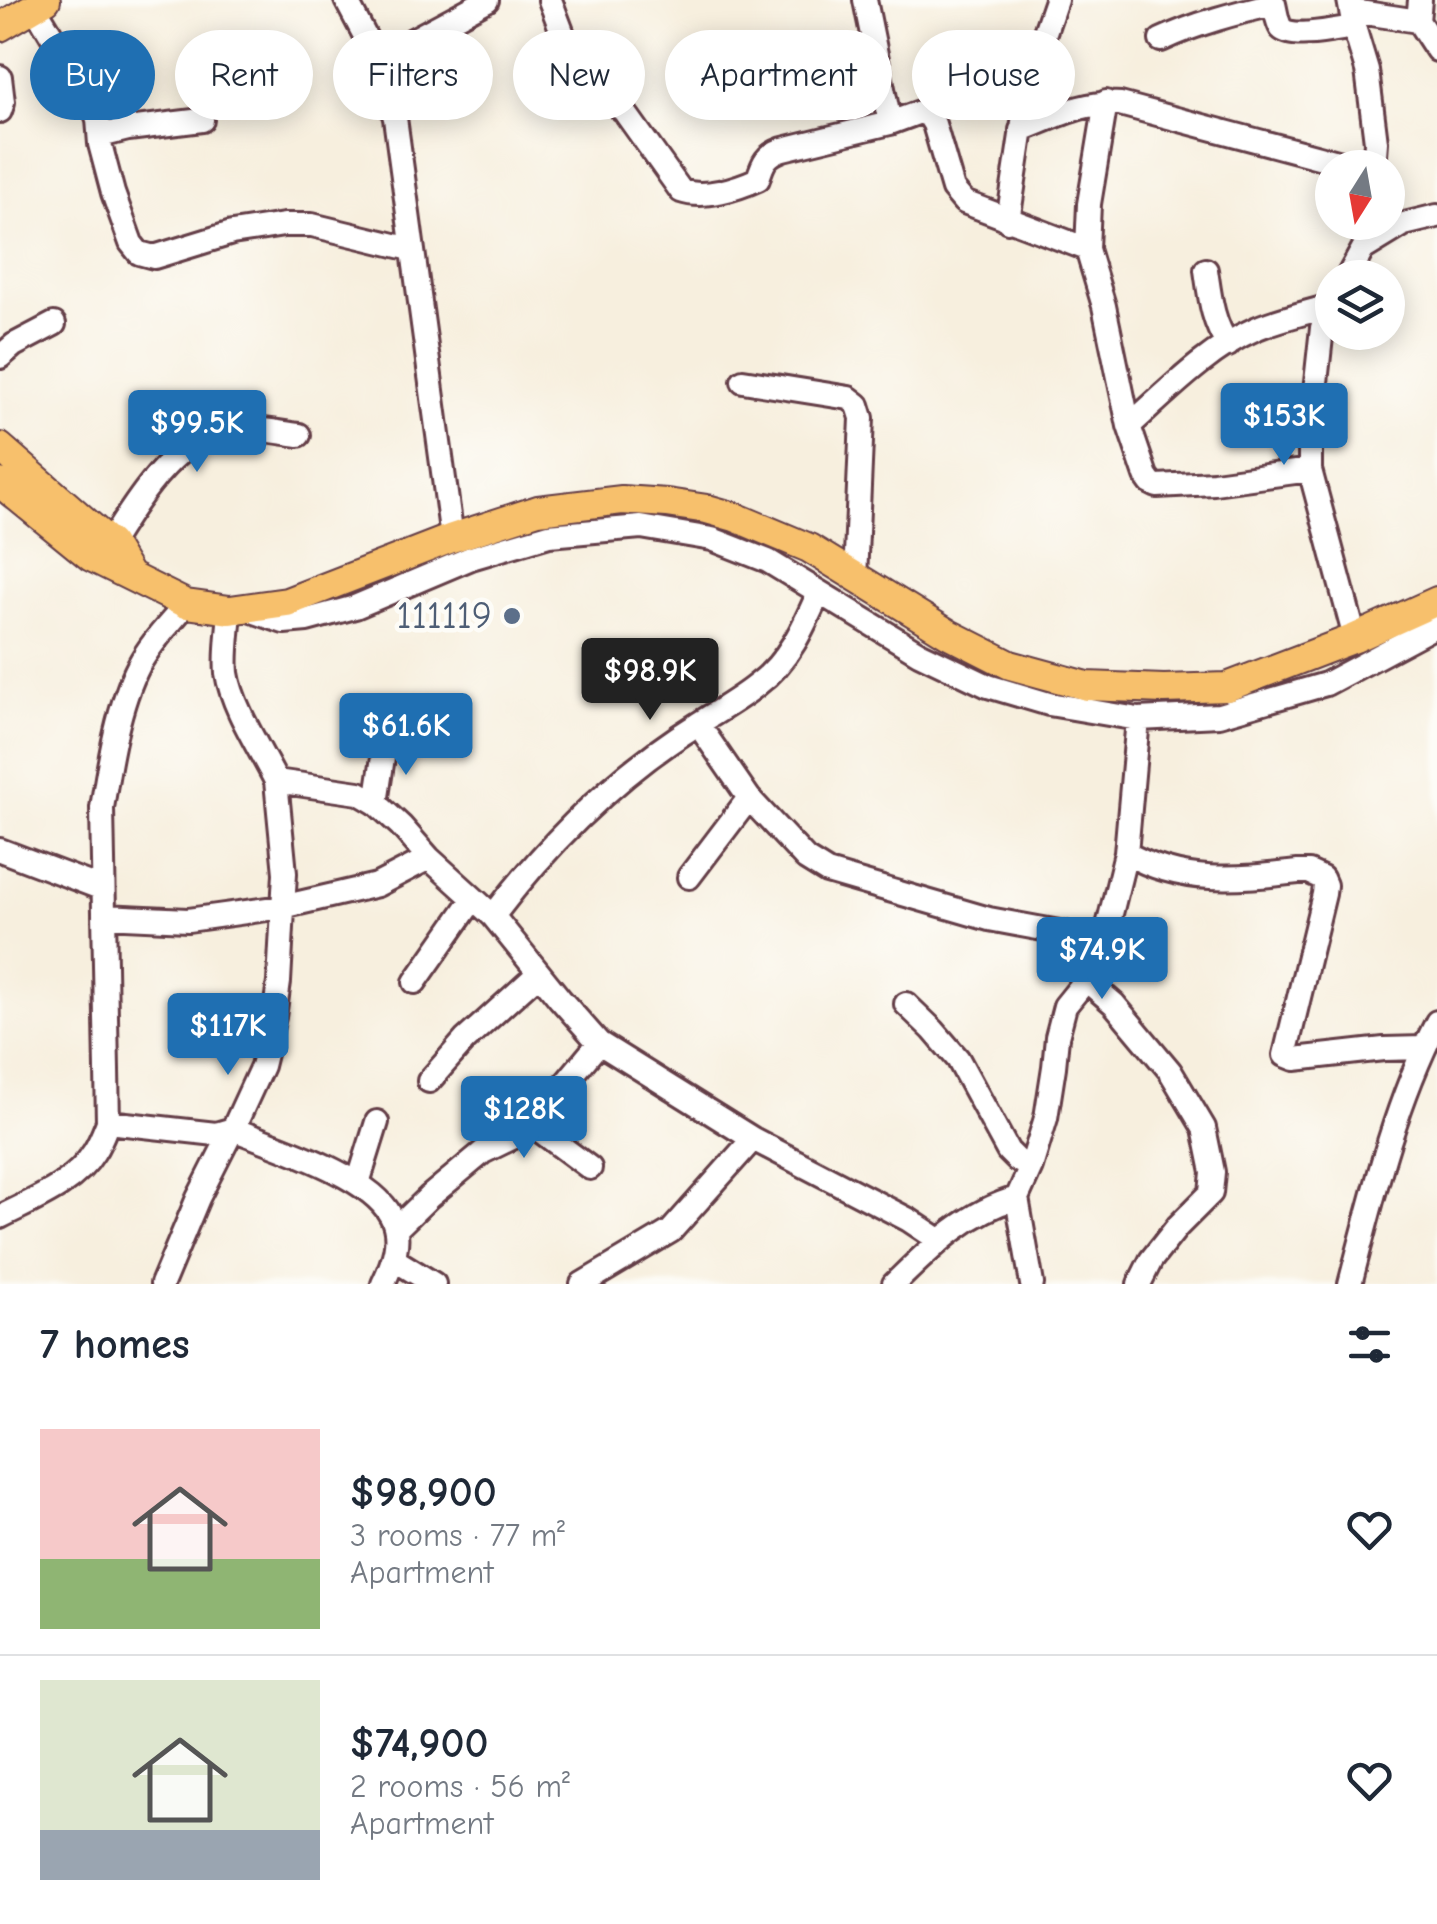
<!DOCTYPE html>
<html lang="en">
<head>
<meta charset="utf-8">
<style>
	body { margin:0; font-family:"Comic Neue",sans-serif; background:#f6f6f7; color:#1f2937; height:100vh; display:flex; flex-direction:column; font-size:38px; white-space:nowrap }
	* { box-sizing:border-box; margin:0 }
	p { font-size:32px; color:#747a83 }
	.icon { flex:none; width:55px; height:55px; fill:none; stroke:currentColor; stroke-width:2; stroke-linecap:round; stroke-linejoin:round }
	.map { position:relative; height:1284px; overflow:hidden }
	.panel { display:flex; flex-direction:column; background:#fff; flex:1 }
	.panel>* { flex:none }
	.banner { position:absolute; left:30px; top:30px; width:1378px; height:90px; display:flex; gap:20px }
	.needle { width:65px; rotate:191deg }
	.tools { position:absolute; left:1315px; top:150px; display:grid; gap:20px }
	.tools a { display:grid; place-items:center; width:90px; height:90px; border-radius:50%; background:#fff; box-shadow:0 5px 25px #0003; font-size:50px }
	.price { position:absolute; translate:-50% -85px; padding:0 22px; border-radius:10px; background:#1f6fb2; color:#fff; font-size:32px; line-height:65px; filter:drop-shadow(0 2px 5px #0008) }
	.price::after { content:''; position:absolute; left:50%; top:60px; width:30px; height:22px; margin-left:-15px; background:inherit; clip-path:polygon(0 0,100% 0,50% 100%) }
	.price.selected { background:#222; color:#fff }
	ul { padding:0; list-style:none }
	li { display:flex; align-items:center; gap:30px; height:250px; padding:0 40px }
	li+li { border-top:2px solid #e0e1e3 }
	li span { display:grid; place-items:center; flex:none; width:280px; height:200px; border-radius:0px; color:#555 }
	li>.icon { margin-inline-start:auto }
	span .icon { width:120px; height:120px; fill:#fffc; stroke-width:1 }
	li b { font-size:42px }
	h2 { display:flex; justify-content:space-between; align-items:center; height:120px; padding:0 40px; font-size:42px }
	.chip { padding:0 35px; border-radius:45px; background:#fff; box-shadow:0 5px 25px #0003; font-size:35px; line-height:90px }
	.chip.selected { background:#1f6fb2; color:#fff }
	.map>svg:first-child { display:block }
</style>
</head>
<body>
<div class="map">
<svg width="1437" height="1284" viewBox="0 0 1437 1284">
	<rect width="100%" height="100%" fill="#fdfcf7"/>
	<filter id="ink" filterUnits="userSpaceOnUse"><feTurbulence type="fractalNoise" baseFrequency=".01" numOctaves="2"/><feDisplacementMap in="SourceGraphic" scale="20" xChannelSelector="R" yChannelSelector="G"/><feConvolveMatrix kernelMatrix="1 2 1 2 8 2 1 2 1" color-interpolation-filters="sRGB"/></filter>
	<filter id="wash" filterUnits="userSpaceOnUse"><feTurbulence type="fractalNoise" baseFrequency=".0048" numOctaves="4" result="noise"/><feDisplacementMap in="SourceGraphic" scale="40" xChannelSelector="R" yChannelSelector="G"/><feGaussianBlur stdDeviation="2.25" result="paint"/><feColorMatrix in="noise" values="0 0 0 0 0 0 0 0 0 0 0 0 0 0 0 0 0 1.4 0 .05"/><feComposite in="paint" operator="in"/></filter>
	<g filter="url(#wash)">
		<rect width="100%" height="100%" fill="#f7efde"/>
	</g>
	<g filter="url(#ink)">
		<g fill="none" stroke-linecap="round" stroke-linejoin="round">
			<defs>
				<path id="minor" d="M346 0 377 59 395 118 452 538
					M550 0 576 69 588 84 624 111 681 191C704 199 736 189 758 179 763 162 766 155 783 149L890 123 920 112 929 116 934 124 953 189 964 202 1087 249 1104 306 1129 426
					M865 0 890 123
					M1349 0 1354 27 1367 70 1376 142 1374 168
					M1420 0 1418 21 1437 50
					M34 6 91 101 98 119 100 144 113 193 131 243 139 253 154 257 232 233 284 225H312L411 249
					M1352 11 1418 21
					M1161 40C1197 23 1236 13 1274 4 1276 12 1277 22 1281 28 1292 40 1338 29 1354 27
					M377 59 487 0
					M0 77 3 102 0 111
					M1021 130C1053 118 1086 100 1120 104L1360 168
					M100 136 128 129 202 120
					M1008 221 1030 76 1056 0
					M1087 249 1089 204 1106 102
					M1206 270C1210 297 1212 321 1228 345
					M1347 278 1363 249 1404 224 1437 216
					M1332 302 1322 328 1310 437V470L1355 638
					M0 357 14 345 54 324
					M743 381 849 398 858 405 862 418 855 578
					M1310 470 1214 483 1157 486 1151 483 1146 476 1129 426C1166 393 1209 349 1255 329 1278 319 1305 313 1330 306
					M110 543C134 504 174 440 222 430 247 425 275 432 299 435
					M819 592C804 626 789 661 758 684 740 699 718 711 698 724L749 798 806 859 827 872 989 919 1081 936 1089 940 1090 949 1086 980 1114 1004 1170 1071 1204 1128 1213 1172 1211 1193 1178 1226 1151 1260 1139 1284
					M186 604C170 624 151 642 139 665 118 705 109 764 102 808L108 1122 216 1134 233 1129
					M247 609 284 622 307 620 355 607 471 558 549 535 641 527 712 539 768 561 919 653 988 686 1049 704 1138 719 1219 715 1326 684 1437 625
					M230 610C229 630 225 653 227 673 232 707 260 749 276 781L359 793 376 803 401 826 429 858 493 916 560 999 599 1043 753 1139 909 1220 939 1240
					M276 781 285 873 279 982 274 1017 262 1066 233 1129C275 1146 370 1175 391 1216 403 1238 393 1263 383 1284
					M376 803 385 744
					M0 850 103 889
					M1126 853C1182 885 1237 879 1298 872H1309L1322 878 1325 885 1324 894 1285 1055 1295 1059 1384 1049 1424 1048
					M689 877 749 798
					M104 916 188 920 282 907 377 885 429 858
					M493 916C550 841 619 773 698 724
					M415 982 473 899
					M906 1004 933 1030 958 1059 1008 1151 1017 1160 1031 1167
					M429 1081 465 1040 539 973
					M535 1120 543 1133 590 1168
					M358 1183 377 1122
					M0 1217C33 1200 74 1185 94 1152 100 1143 104 1132 108 1122
					M396 1229 429 1197 483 1152 518 1135 535 1120 599 1043
					M395 1260 434 1284
					M162 1284 198 1198 233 1129
					M582 1284 671 1231 753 1139
					M894 1284C931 1248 966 1212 1017 1198
					M1032 1284 1017 1198 1031 1167 1046 1118 1054 1067 1057 1037 1065 1006 1086 980 1099 955 1105 938 1126 853 1138 719
					M1350 1284C1373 1195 1395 1104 1437 1022"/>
				<path id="major" d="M0 27 46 0
					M0 447 110 543 128 573
					M0 483 91 557 186 604 230 610 287 602 452 538 538 510 622 500 667 503 707 509 735 517 809 548 949 634 1010 665 1087 686 1164 689 1227 687 1355 638 1437 601"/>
			</defs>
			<use href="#minor" stroke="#643e46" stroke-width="28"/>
			<use href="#major" stroke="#643e46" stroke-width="32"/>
			<use href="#minor" stroke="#fff" stroke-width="22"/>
			<use href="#major" stroke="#f7c06c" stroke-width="28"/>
		</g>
	</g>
	<circle fill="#5c6f8a" stroke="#fdfcf7" stroke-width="4" cx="512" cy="616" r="10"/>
	<g text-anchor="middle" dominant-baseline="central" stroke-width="9" stroke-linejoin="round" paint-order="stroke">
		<g font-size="38" fill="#4e5e75" stroke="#fdfcf7" text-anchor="end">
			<text x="492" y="616">111119</text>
		</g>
	</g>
</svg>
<div class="tools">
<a><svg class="needle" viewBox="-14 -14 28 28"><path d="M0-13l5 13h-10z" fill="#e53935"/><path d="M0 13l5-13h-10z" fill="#747a83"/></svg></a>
<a><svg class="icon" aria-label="layers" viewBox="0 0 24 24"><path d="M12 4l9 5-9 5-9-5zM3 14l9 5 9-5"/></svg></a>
</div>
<b class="price" style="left:1284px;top:468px">$153K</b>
<b class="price" style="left:197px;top:475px">$99.5K</b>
<b class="price selected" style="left:650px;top:723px">$98.9K</b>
<b class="price" style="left:406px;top:778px">$61.6K</b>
<b class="price" style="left:1102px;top:1002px">$74.9K</b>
<b class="price" style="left:228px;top:1078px">$117K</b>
<b class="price" style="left:524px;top:1161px">$128K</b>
<div class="banner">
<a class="chip selected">Buy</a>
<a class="chip">Rent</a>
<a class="chip">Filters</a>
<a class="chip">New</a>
<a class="chip">Apartment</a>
<a class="chip">House</a>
</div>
</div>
<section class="panel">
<h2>7 homes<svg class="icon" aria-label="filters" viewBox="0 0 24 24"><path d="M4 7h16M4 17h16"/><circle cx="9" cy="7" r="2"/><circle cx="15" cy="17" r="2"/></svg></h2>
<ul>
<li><span style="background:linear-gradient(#f6c9c9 65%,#8fb573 0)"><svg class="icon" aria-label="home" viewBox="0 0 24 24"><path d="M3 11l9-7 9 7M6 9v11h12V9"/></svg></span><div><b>$98,900</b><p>3 rooms · 77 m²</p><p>Apartment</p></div><svg class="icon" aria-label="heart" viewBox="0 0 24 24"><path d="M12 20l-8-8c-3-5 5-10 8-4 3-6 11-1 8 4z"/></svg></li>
<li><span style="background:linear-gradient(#dfe7d0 75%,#9aa5b1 0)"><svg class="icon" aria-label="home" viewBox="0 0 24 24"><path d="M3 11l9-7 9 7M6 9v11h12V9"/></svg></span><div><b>$74,900</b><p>2 rooms · 56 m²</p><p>Apartment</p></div><svg class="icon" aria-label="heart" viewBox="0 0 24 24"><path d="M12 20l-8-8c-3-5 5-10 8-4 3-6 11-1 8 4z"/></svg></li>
</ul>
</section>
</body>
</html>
